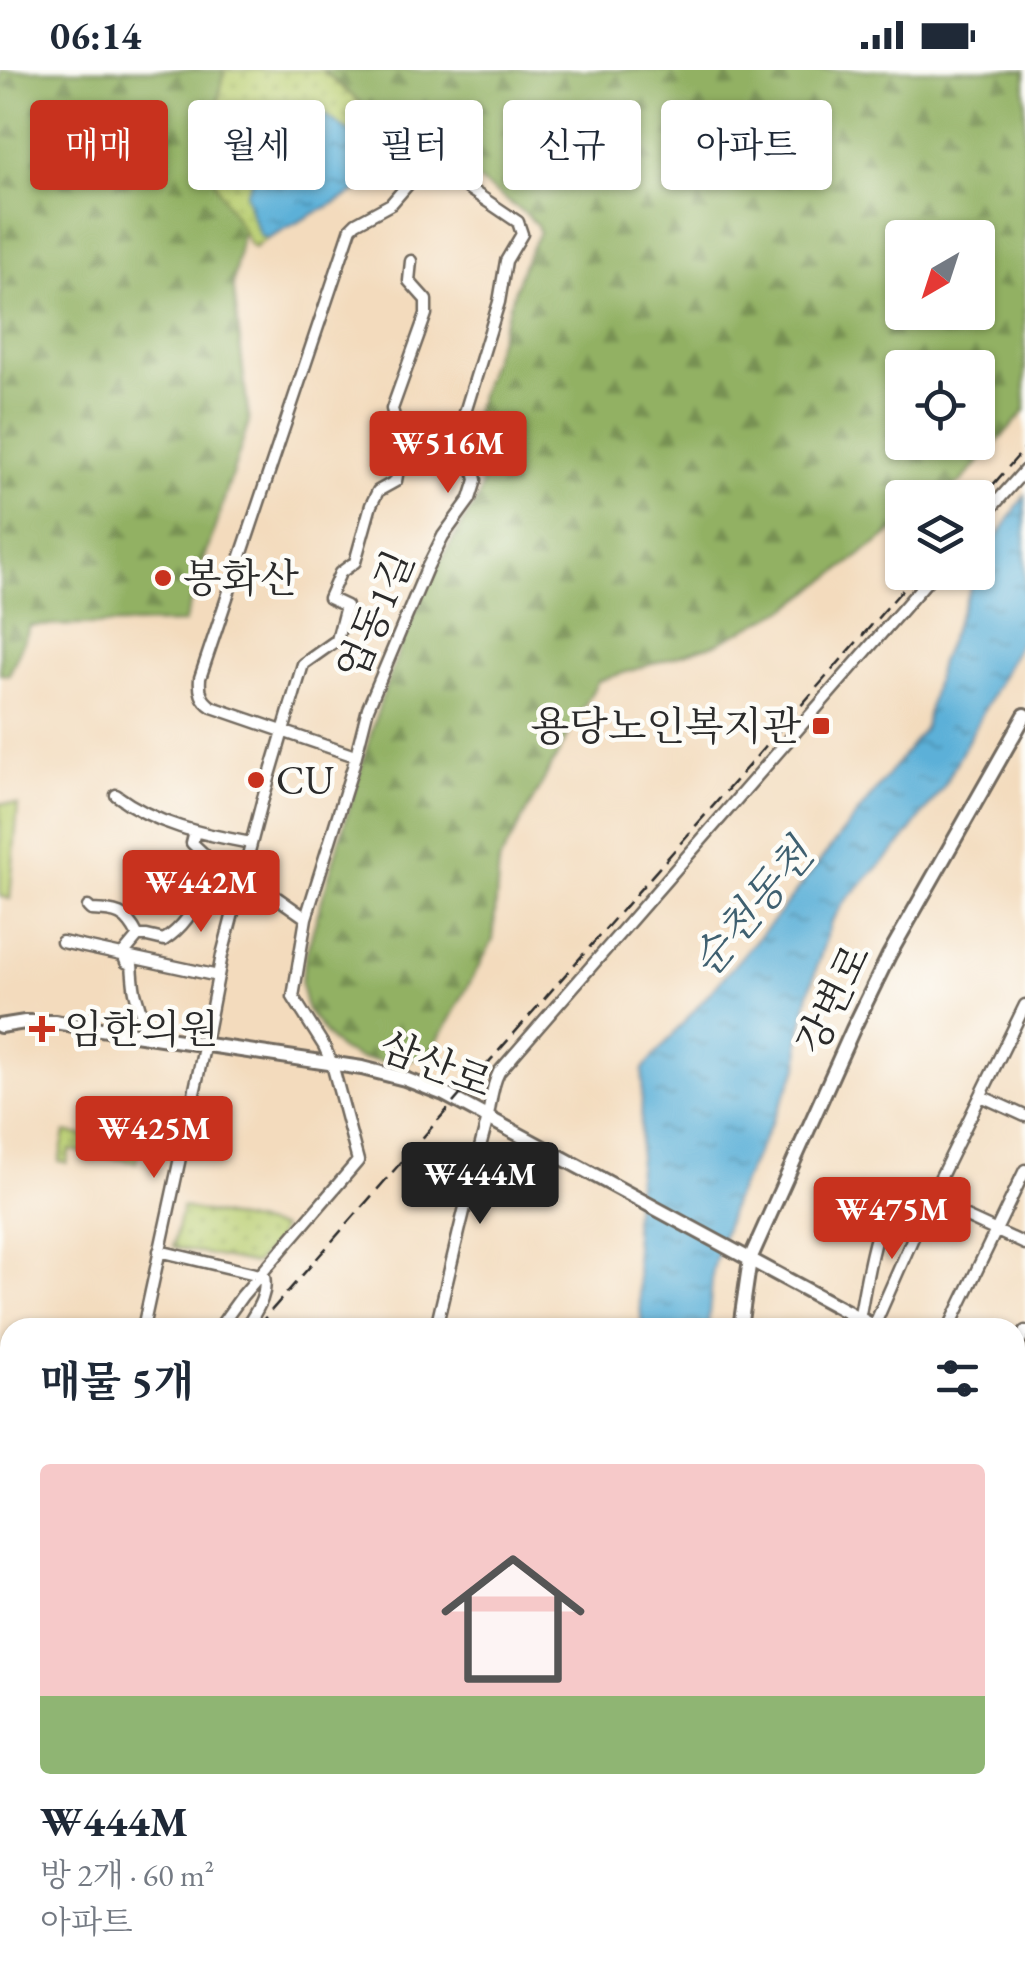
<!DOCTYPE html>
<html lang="ko">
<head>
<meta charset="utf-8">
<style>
	body { margin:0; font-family:"EB Garamond","Noto Serif KR",serif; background:#f2f2f3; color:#1f2937; height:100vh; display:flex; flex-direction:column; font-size:38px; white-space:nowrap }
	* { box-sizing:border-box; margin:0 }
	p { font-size:32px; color:#747a83 }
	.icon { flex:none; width:55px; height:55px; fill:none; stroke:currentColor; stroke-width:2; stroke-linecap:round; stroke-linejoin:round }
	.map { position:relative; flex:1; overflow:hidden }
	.panel { position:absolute; left:0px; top:1248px; width:1025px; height:672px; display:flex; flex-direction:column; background:#fff; border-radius:30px 30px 0 0; box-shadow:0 2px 8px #0004 }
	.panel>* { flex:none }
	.banner { position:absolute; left:30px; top:30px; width:965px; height:90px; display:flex; gap:20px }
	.needle { width:65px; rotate:219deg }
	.fabs { position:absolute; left:885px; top:150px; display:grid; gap:20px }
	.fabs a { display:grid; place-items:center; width:110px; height:110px; border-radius:10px; background:#fff; box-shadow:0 2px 8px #0004; font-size:50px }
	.price { position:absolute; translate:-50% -85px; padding:0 22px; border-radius:10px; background:#c8321e; color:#fff; font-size:32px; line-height:65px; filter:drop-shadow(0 2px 5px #0008) }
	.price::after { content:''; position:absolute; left:50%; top:60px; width:30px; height:22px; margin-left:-15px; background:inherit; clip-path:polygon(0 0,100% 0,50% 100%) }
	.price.on { background:#222; color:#fff }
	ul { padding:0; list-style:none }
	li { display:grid; align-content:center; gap:20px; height:530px; padding:0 40px }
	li+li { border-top:2px solid #e0e1e3 }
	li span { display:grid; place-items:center; height:310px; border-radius:10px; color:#555 }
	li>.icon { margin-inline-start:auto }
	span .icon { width:180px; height:180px; fill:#fffc; stroke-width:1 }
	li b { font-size:42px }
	h2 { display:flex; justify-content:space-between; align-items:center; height:120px; padding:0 40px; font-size:42px }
	.chip { padding:0 35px; border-radius:10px; background:#fff; box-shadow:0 2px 8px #0004; font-size:35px; line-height:90px }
	.chip.on { background:#c8321e; color:#fff }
	.status { display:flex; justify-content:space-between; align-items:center; height:70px; padding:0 50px; background:#fff; direction:ltr }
	.status svg { height:28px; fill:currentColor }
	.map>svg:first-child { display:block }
</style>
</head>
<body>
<div class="status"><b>06:14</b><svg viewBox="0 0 49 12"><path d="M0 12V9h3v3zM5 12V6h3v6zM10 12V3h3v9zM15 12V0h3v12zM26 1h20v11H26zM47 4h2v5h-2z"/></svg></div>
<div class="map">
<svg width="1025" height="1918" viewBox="0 0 1025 1918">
	<defs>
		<pattern id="forest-firs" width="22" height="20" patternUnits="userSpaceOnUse" patternTransform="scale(2.5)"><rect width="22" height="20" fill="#92b163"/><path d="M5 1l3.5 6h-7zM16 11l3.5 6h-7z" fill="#779052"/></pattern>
		<pattern id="park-dots" width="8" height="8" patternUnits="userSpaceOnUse" patternTransform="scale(2.5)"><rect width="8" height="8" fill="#b9ce71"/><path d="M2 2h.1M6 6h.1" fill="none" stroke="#9fb162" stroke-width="1.8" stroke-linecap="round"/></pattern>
		<pattern id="water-ripples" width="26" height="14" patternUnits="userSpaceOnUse" patternTransform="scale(2.5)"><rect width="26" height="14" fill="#5cb0d8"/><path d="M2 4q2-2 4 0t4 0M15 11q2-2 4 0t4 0" fill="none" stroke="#4c8faf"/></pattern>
	</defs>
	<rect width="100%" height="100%" fill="#fdfcf7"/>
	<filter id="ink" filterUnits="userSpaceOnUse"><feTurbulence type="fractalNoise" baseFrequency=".01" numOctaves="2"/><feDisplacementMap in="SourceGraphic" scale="20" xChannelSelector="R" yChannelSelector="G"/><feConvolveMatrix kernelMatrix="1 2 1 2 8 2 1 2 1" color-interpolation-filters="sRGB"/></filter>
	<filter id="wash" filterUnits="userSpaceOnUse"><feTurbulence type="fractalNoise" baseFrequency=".0048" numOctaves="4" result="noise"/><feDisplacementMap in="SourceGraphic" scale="40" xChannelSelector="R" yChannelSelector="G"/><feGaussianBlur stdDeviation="2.25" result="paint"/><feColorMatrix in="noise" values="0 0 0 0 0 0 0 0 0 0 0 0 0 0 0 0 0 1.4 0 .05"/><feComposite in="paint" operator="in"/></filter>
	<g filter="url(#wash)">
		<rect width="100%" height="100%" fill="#f3dbbd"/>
		<path fill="url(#forest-firs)" stroke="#5e6e47" stroke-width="2.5" fill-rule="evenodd" d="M0 0H224L213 57 217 116 243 159 233 213 249 352 184 553 30 556 9 605 0 604Z
			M322 0H1025V341L961 412 940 427 902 428V455L788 538 715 574 598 611 499 792 493 870 444 960 430 982 399 994 359 988 341 980 331 971 307 940 301 913 306 884 381 630 402 572 432 505 479 426 482 415 480 382 473 346 522 198 539 162 537 155 527 145 468 103 415 80ZM902 168H978V242H902ZM902 298H978V372H902Z
			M10 1344V1910H269L266 1918H0V1352Z"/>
		<path fill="url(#park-dots)" stroke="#727c4e" stroke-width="2.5" d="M224 0H322L415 80C385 106 351 125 315 143 294 154 273 163 254 178L250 175C241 155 228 138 218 118 200 81 220 38 224 0Z
			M65 1062 125 1073 138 1082 136 1092 70 1080 67 1093 59 1091Z
			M182 1137 281 1158 275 1174 254 1194 173 1177Z"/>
		<path fill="#b9ce71" stroke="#727c4e" stroke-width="2.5" d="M0 733 18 735 10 829 0 826Z"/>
		<path fill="url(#water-ripples)" stroke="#446e82" stroke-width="2.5" d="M301 40 315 41 327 46 397 96 352 124 267 168 260 165 250 140 246 123 281 52 289 45Z
			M1025 425V557L1021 570 944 716 900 775 845 831 831 852 809 922 800 968 799 996 733 1132 713 1199 708 1257 642 1258 633 1151 640 1077 643 999 777 846 924 659 940 592 983 488Z"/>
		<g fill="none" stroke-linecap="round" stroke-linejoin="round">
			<path stroke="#5cb0d8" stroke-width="14" d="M1015 1600 1025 1598"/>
		</g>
	</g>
	<g filter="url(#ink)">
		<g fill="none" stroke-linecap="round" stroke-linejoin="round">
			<defs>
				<path id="minor" d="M978 453 1025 400
					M116 725C156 755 202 764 251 773
					M195 761 192 773 208 788 242 803 306 848
					M88 837 91 840C117 841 126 842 138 866L123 884 126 892 132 895C133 904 133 913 135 922 139 938 145 948 141 965
					M138 866H147L164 870C197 848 198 821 222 793
					M62 872 218 906
					M981 1026 1025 1046
					M159 1181 264 1206C268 1226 256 1241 246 1258
					M859 1249C866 1216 875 1136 903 1118L1025 1174
					M874 1256 930 1129 1025 935
					M143 1258 205 973 222 885 262 732 303 594 337 570 346 536 329 528 340 503 355 492 371 435 378 421 396 411 402 377 392 339 426 244V230L409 211 411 191
					M219 1258 242 1226 358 1091 332 994 324 976 293 927 306 848 353 697 368 638 427 498 443 466 470 429 476 410 463 349 499 232 506 191 522 164 518 152 428 91 391 134 356 153 351 158 200 608C199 621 201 630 212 637L355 686
					M436 1258C452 1190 468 1122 486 1055 491 1037 490 1019 499 1002L935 502
					M949 1258 1025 1100
					M1015 1281 1025 1261
					M1015 1464 1025 1469
					M1015 1581 1025 1579
					M1015 1629 1025 1628
					M1015 1744 1025 1730
					M1015 1838 1025 1845
					M874 1910 885 1918
					M280 1918 282 1910
					M352 1918 354 1910"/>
				<path id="major" d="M0 956 25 952H54L362 998 405 1009 444 1024 877 1258
					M740 1258 750 1189 853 959 889 885 1025 645
					M1015 1321 1025 1326
					M1015 1866 1025 1852
					M764 1910 768 1918
					M751 1918 755 1910
					M977 1918 983 1910"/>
			</defs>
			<use href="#minor" stroke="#71695e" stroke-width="15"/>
			<use href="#major" stroke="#71695e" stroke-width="18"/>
			<use href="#minor" stroke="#fff" stroke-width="10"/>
			<use href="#major" stroke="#fff" stroke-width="12"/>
			<path stroke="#2b2b2b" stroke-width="2.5" stroke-dasharray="15 8" stroke-linecap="butt" d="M978 432 1025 378
				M256 1258 918 502"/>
		</g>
	</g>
	<g fill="#c8321e" stroke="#fdfcf7" stroke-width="4">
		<circle cx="163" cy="508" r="10"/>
		<rect x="811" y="646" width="20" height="20" rx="5"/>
		<circle cx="256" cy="710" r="10"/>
		<path d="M37 944h10v10h10v10h-10v10h-10v-10h-10v-10h10z"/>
	</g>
	<g text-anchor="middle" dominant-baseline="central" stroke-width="9" stroke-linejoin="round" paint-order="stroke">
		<g font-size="40" fill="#2b2b2b" stroke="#fdfcf7" text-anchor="start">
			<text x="183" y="508">봉화산</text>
			<text x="801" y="656" text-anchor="end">용당노인복지관</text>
			<text x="276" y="710">CU</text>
			<text x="64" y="959">임한의원</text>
		</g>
		<g font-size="40" fill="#2b2b2b" stroke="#fdfcf7">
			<text transform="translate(375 545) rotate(-67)">업동1길</text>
			<text transform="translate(833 929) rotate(-64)">강변로</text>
			<text transform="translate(436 994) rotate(21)">삼산로</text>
		</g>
		<g font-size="42" font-style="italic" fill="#3f6070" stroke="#fdfcf7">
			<text transform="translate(752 838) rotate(-50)">순천동천</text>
		</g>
	</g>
</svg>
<div class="fabs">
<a><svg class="needle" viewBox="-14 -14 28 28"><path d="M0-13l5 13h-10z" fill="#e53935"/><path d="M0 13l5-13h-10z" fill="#747a83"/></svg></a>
<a><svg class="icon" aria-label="locate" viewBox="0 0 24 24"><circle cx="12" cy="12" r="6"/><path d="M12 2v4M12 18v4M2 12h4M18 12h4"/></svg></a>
<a><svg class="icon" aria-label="layers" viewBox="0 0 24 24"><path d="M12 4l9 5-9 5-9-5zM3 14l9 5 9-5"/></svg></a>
</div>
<b class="price" style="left:448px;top:426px">₩516M</b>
<b class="price" style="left:201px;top:865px">₩442M</b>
<b class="price" style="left:154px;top:1111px">₩425M</b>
<b class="price on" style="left:480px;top:1157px">₩444M</b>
<b class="price" style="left:892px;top:1192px">₩475M</b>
<div class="banner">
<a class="chip on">매매</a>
<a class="chip">월세</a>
<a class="chip">필터</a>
<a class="chip">신규</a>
<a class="chip">아파트</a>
</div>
<section class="panel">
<h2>매물 5개<svg class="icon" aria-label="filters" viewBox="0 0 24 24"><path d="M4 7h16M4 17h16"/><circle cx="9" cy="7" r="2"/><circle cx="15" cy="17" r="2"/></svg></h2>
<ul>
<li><span style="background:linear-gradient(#f6c9c9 75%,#8fb573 0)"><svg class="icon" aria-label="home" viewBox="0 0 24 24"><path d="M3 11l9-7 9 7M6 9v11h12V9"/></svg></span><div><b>₩444M</b><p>방 2개 · 60 m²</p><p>아파트</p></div></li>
</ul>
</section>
</div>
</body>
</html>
